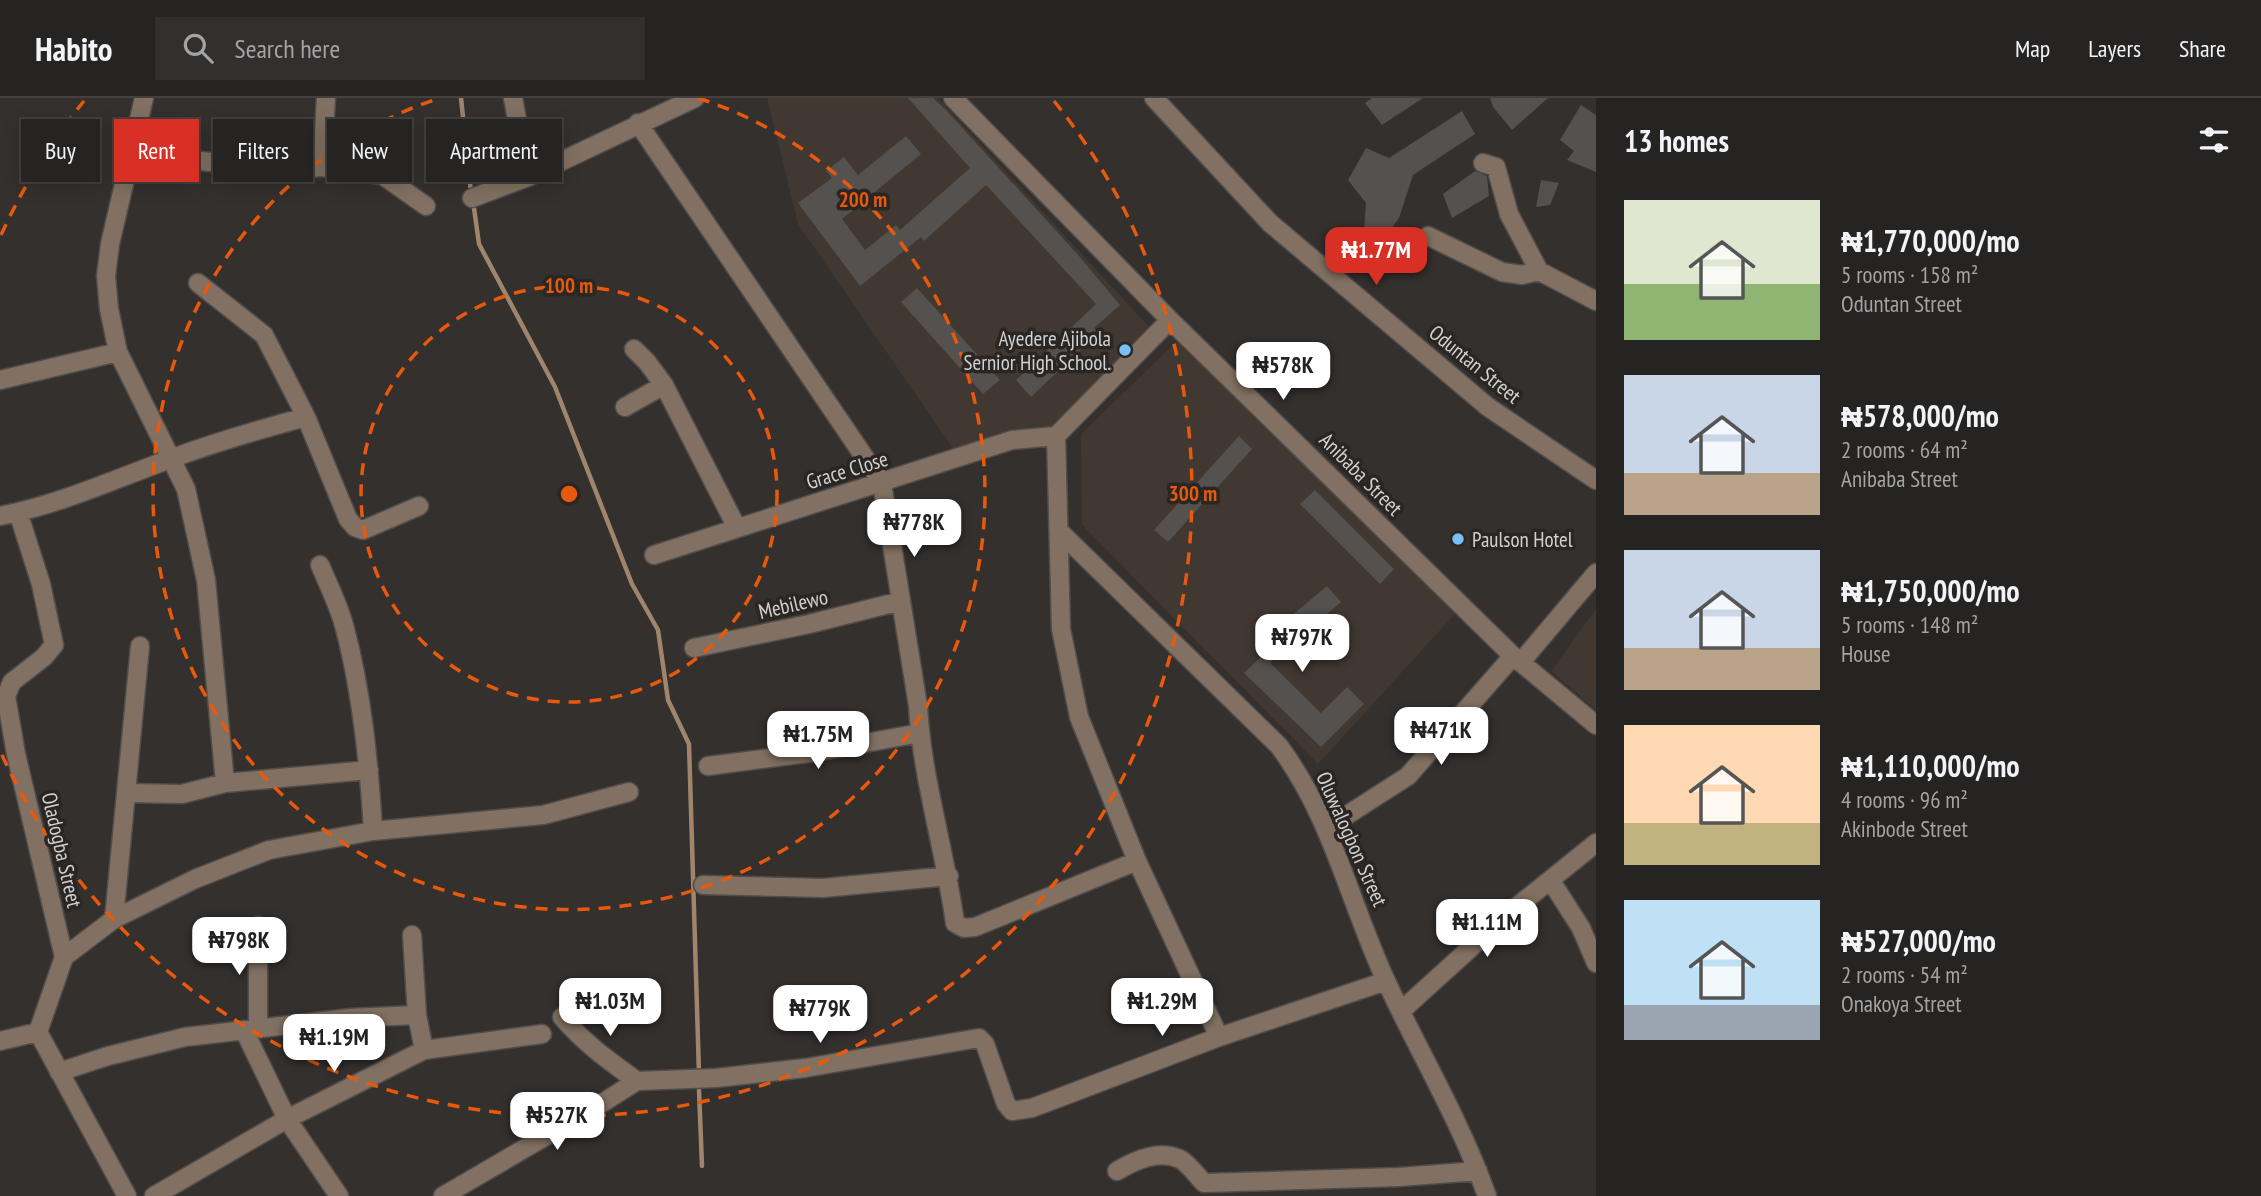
<!DOCTYPE html>
<html lang="en">
<head>
<meta charset="utf-8">
<style>
	body { margin:0; font-family:"PT Sans Narrow",sans-serif; background:#32302f; color:#f1f3f6; height:100vh; display:flex; flex-direction:column; font-size:26px; white-space:nowrap }
	* { box-sizing:border-box; margin:0 }
	p { font-size:23px; color:#a4a4a5 }
	.icon { flex:none; width:38px; height:38px; fill:none; stroke:currentColor; stroke-width:2; stroke-linecap:round; stroke-linejoin:round }
	.map { position:relative; flex:1; overflow:hidden }
	.side { display:flex; flex-direction:column; background:#262422; width:665px }
	.side>* { flex:none }
	.banner { position:absolute; left:21px; top:21px; width:665px; height:63px; display:flex; gap:14px }
	.price { position:absolute; translate:-50% -60px; padding:0 16px; border-radius:14px; background:#fff; color:#222; font-size:23px; line-height:46px; filter:drop-shadow(0 2px 4px #0008) }
	.price::after { content:''; position:absolute; left:50%; top:42px; width:21px; height:16px; margin-left:-10px; background:inherit; clip-path:polygon(0 0,100% 0,50% 100%) }
	.price.current { background:#d93025; color:#fff }
	ul { padding:0; list-style:none }
	li { display:flex; align-items:center; gap:21px; height:175px; padding:0 28px }
	li span { display:grid; place-items:center; flex:none; width:196px; height:140px; border-radius:0px; color:#555 }
	li>.icon { margin-inline-start:auto }
	span .icon { width:84px; height:84px; fill:#fffc; stroke-width:1 }
	li b { font-size:30px }
	h2 { display:flex; justify-content:space-between; align-items:center; height:84px; padding:0 28px; font-size:30px }
	.pill { padding:0 24px; border-radius:0px; background:#262422; box-shadow:0 4px 18px #0003,0 0 0 2px #424140; font-size:24px; line-height:63px }
	.pill.current { background:#d93025; color:#fff }
	header { display:flex; align-items:center; gap:42px; box-sizing:border-box; height:98px; padding:0 35px; background:#262422; border-bottom:2px solid #424140 }
	header strong { font-size:33px }
	nav { display:flex; gap:38px; margin-inline-start:auto; font-size:24px }
	.search { width:490px; height:63px; background:#32302f; display:flex; align-items:center; gap:18px; box-sizing:border-box; padding:0 24px; border-radius:0px; color:#a4a4a5; font-size:26px }
	main { display:flex; flex:1; min-height:0 }
	.map>svg:first-child { display:block }
</style>
</head>
<body>
<header>
<strong>Habito</strong>
<div class="search"><svg class="icon" aria-label="search" viewBox="0 0 24 24"><circle cx="10" cy="10" r="6"/><path d="M15 15l6 6"/></svg>Search here</div>
<nav><a>Map</a><a>Layers</a><a>Share</a></nav>
</header>
<main>
<div class="map">
<svg width="1596" height="1098" viewBox="0 0 1596 1098">
	<rect width="100%" height="100%" fill="#33302e"/>
	<path fill="#403831" d="M767 0H938L1152 232 1049 331 995 336 954 352 798 126Z
		M1180 240 1455 516 1318 666 1082 427 1081 336Z
		M1596 511V612L1551 573Z"/>
	<g fill="none" stroke-linecap="round" stroke-linejoin="round">
		<path stroke="#9f856c" stroke-width="4.5" d="M461 0 471 94
			M473 103 479 146 555 289 632 486 658 532 668 602 689 646 699 976
			M699 992 702 1068"/>
	</g>
	<path fill="#54514f" d="M908 0H933L946 12 1079 158 1120 207 1094 230 1098 235 1031 299 1016 282 1096 206 986 87 924 143 921 139 860 188 798 105 832 80 826 73 844 59 858 77 906 38 921 56 842 121 865 152 896 127 900 132 970 70Z
		M1372 0H1423L1382 27 1365 5Z
		M1490 0H1548L1512 32 1493 9Z
		M1581 7 1596 17V74L1567 62 1574 53 1560 42Z
		M1462 13 1475 36 1413 77 1399 120 1377 151 1364 132 1366 105 1348 82 1366 50 1389 60Z
		M1475 73 1487 78 1489 98 1452 120 1443 96Z
		M1541 82 1559 85 1550 107 1536 109Z
		M917 190 1000 282 983 296 901 204Z
		M1239 338 1252 351 1168 444 1154 432Z
		M1315 392 1394 471 1380 486 1300 406Z
		M1327 488 1341 504 1270 565 1321 615 1347 589 1364 606 1321 649 1244 575 1266 554 1259 545Z"/>
	<g fill="none" stroke-linecap="round" stroke-linejoin="round">
		<defs>
			<path id="minor" d="M144 0 110 146 106 178 109 211 118 254 186 391 206 482 225 685
				M513 0 528 79
				M953 0 1170 222 1513 558 1596 627
				M1154 0 1270 125 1488 309 1596 382
				M638 25 882 385 918 608C922 681 945 752 955 825L964 830 975 829 1137 763
				M131 55 279 72 322 69 326 0
				M1483 65 1496 69 1509 116 1539 173
				M322 69 382 77 426 108
				M472 100 528 79 695 0
				M1428 138 1502 174 1522 177 1539 173 1596 203
				M1170 222 1056 338 1061 531 1079 619 1137 763 1219 939
				M634 251 647 264 664 287
				M0 282 118 254
				M625 309 664 287 737 430
				M306 319 348 421 355 429 363 432 419 408
				M18 414 41 486 54 547 44 559 12 584 6 598 16 656 64 859 38 934 127 1098
				M0 418C61 406 115 381 173 360 216 344 261 331 306 319L264 237 198 185
				M1059 433 1279 648C1332 719 1350 806 1387 885 1420 956 1461 1024 1487 1098
				M654 457 1012 342 1056 338
				M320 467C328 486 338 506 344 527 362 594 369 664 373 733
				M694 550 809 526 901 503
				M1521 564 1596 475
				M708 668 816 654 920 635
				M126 695 182 696 225 685 369 672
				M1327 730 1408 678 1513 558
				M1551 783 1581 830 1596 865
				M703 787 823 790 949 778
				M114 821 140 548
				M258 828V930
				M412 837 417 917
				M64 859 114 821 195 781 269 752 373 733 543 717 629 694
				M1401 913 1509 815 1596 745
				M562 919C584 945 609 963 637 983
				M244 932 287 1021 339 1098
				M0 943 38 934
				M59 974 108 958 185 939 350 920 417 917 424 952
				M1117 1073C1135 1062 1159 1051 1180 1061 1189 1066 1197 1078 1204 1085L1399 1079 1478 1073
				M154 1098 287 1021 424 952 542 936
				M443 1098 596 1009 637 983 716 980 805 970 979 940 985 946 1006 1006 1012 1013 1032 1010 1219 939 1386 883"/>
		</defs>
		<use href="#minor" stroke="#504d4b" stroke-width="21"/>
		<use href="#minor" stroke="#827162" stroke-width="18"/>
	</g>
	<g fill="none" stroke="#e8590c" stroke-width="3.5" stroke-dasharray="12 9">
		<circle cx="569" cy="396" r="208"/>
		<path d="M698 0A416 416 0 1 1 440 0"/>
		<path d="M1 137A624 624 0 0 1 84 3M1054 3A624 624 0 1 1 1 655"/>
	</g>
	<g fill="#77bff7" stroke="#292624" stroke-width="2.5">
		<circle cx="1125" cy="252" r="7"/>
		<circle cx="1458" cy="441" r="7"/>
	</g>
	<g text-anchor="middle" dominant-baseline="central" stroke-width="7" stroke-linejoin="round" paint-order="stroke">
		<g font-size="21" fill="#d2d1cf" stroke="#292624" text-anchor="end">
			<text x="1111" y="240">Ayedere Ajibola<tspan x="1111" dy="24">Sernior High School.</tspan></text>
			<text x="1472" y="441" text-anchor="start">Paulson Hotel</text>
		</g>
		<g font-size="21" fill="#d2d1cf" stroke="#292624">
			<text transform="translate(1475 266) rotate(39)">Oduntan Street</text>
			<text transform="translate(847 372) rotate(-17)">Grace Close</text>
			<text transform="translate(1361 376) rotate(45)">Anibaba Street</text>
			<text transform="translate(793 506) rotate(-13)">Mebilewo</text>
			<text transform="translate(1352 741) rotate(66)">Oluwalogbon Street</text>
			<text transform="translate(62 752) rotate(77)">Oladogba Street</text>
		</g>
	</g>
	<circle cx="569" cy="396" r="10" fill="#e8590c" stroke="#292624" stroke-width="3.5"/>
	<g font-size="21" text-anchor="middle" font-weight="bold" fill="#e8590c" stroke="#292624" stroke-width="7" stroke-linejoin="round" paint-order="stroke">
		<text x="863" y="109">200 m</text>
		<text x="569" y="195">100 m</text>
		<text x="1193" y="403">300 m</text>
	</g>
</svg>
<b class="price current" style="left:1376px;top:189px">₦1.77M</b>
<b class="price" style="left:1283px;top:304px">₦578K</b>
<b class="price" style="left:914px;top:461px">₦778K</b>
<b class="price" style="left:1302px;top:576px">₦797K</b>
<b class="price" style="left:1441px;top:669px">₦471K</b>
<b class="price" style="left:818px;top:673px">₦1.75M</b>
<b class="price" style="left:1487px;top:861px">₦1.11M</b>
<b class="price" style="left:239px;top:879px">₦798K</b>
<b class="price" style="left:610px;top:940px">₦1.03M</b>
<b class="price" style="left:1162px;top:940px">₦1.29M</b>
<b class="price" style="left:820px;top:947px">₦779K</b>
<b class="price" style="left:334px;top:976px">₦1.19M</b>
<b class="price" style="left:557px;top:1054px">₦527K</b>
<div class="banner">
<a class="pill">Buy</a>
<a class="pill current">Rent</a>
<a class="pill">Filters</a>
<a class="pill">New</a>
<a class="pill">Apartment</a>
</div>
</div>
<section class="side">
<h2>13 homes<svg class="icon" aria-label="filters" viewBox="0 0 24 24"><path d="M4 7h16M4 17h16"/><circle cx="9" cy="7" r="2"/><circle cx="15" cy="17" r="2"/></svg></h2>
<ul>
<li><span style="background:linear-gradient(#dfe7d0 60%,#8fb573 0)"><svg class="icon" aria-label="home" viewBox="0 0 24 24"><path d="M3 11l9-7 9 7M6 9v11h12V9"/></svg></span><div><b>₦1,770,000/mo</b><p>5 rooms · 158 m²</p><p>Oduntan Street</p></div></li>
<li><span style="background:linear-gradient(#c9d6e8 70%,#b9a48a 0)"><svg class="icon" aria-label="home" viewBox="0 0 24 24"><path d="M3 11l9-7 9 7M6 9v11h12V9"/></svg></span><div><b>₦578,000/mo</b><p>2 rooms · 64 m²</p><p>Anibaba Street</p></div></li>
<li><span style="background:linear-gradient(#c9d6e8 70%,#b9a48a 0)"><svg class="icon" aria-label="home" viewBox="0 0 24 24"><path d="M3 11l9-7 9 7M6 9v11h12V9"/></svg></span><div><b>₦1,750,000/mo</b><p>5 rooms · 148 m²</p><p>House</p></div></li>
<li><span style="background:linear-gradient(#ffd9b3 70%,#c2b280 0)"><svg class="icon" aria-label="home" viewBox="0 0 24 24"><path d="M3 11l9-7 9 7M6 9v11h12V9"/></svg></span><div><b>₦1,110,000/mo</b><p>4 rooms · 96 m²</p><p>Akinbode Street</p></div></li>
<li><span style="background:linear-gradient(#bfe0f5 75%,#9aa5b1 0)"><svg class="icon" aria-label="home" viewBox="0 0 24 24"><path d="M3 11l9-7 9 7M6 9v11h12V9"/></svg></span><div><b>₦527,000/mo</b><p>2 rooms · 54 m²</p><p>Onakoya Street</p></div></li>
</ul>
</section>
</main>
</body>
</html>
